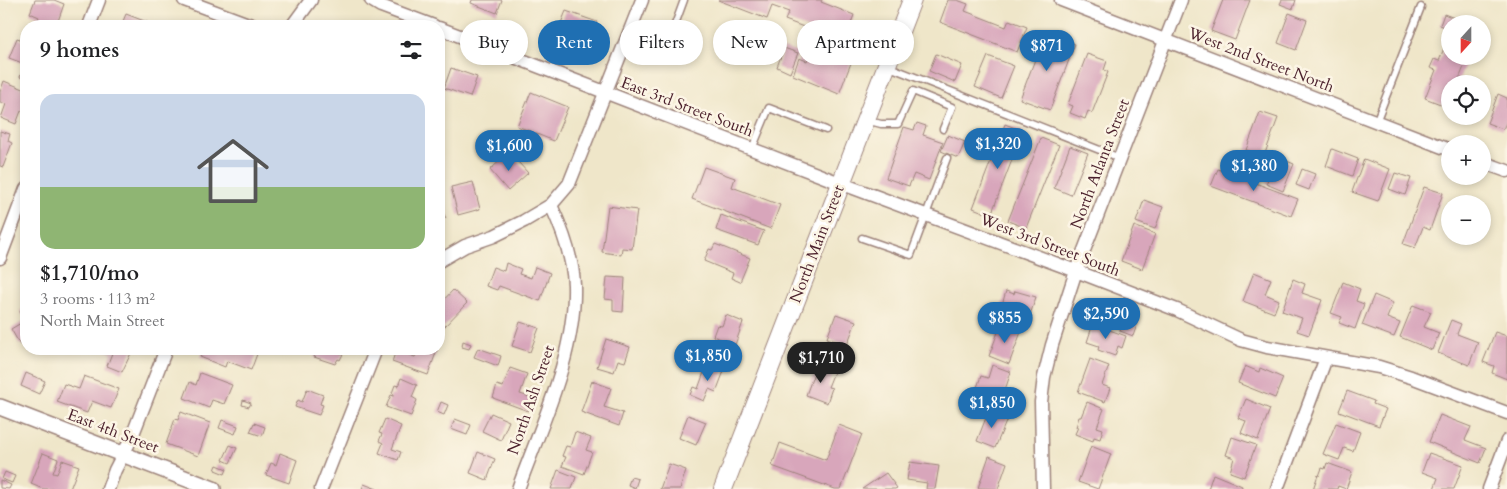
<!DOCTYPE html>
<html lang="en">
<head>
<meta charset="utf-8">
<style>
	body { margin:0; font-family:Cardo,serif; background:#f6f6f6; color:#202124; height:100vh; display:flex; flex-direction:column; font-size:19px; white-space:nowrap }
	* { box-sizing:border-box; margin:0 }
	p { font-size:16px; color:#757577 }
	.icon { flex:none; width:28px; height:28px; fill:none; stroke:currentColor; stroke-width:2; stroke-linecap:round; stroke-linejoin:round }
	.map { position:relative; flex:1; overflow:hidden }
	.panel { position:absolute; left:20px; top:20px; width:425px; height:335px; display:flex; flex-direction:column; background:#fff; border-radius:20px; box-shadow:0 2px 8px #0003 }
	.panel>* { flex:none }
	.hud { position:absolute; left:460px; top:20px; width:475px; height:45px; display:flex; gap:10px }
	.needle { width:32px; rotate:201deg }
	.buttons { position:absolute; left:1441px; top:15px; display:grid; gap:10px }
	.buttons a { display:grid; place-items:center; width:50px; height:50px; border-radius:50%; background:#fff; box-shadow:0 2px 8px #0003; font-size:25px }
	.price { position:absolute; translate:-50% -42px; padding:0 11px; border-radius:18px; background:#1f6fb2; color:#fff; font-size:16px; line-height:32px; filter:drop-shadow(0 1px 2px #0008) }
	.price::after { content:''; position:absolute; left:50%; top:30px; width:15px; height:11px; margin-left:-8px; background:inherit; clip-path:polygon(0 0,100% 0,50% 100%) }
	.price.on { background:#222; color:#fff }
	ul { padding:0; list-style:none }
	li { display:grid; align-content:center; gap:10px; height:265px; padding:0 20px }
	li+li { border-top:1px solid #e0e0e0 }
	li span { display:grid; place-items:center; height:155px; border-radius:15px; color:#555 }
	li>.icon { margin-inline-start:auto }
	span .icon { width:90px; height:90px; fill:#fffc; stroke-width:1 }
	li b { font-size:21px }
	h2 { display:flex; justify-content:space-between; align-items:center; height:60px; padding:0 20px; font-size:21px }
	.pill { padding:0 18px; border-radius:22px; background:#fff; box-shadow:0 2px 8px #0003; font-size:18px; line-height:45px }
	.pill.on { background:#1f6fb2; color:#fff }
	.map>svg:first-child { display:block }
</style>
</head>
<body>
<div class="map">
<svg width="1507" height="489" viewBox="0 0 1507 489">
	<rect width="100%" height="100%" fill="#fcf5e5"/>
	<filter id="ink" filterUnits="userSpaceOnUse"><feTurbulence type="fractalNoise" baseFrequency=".02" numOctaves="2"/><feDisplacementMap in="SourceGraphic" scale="10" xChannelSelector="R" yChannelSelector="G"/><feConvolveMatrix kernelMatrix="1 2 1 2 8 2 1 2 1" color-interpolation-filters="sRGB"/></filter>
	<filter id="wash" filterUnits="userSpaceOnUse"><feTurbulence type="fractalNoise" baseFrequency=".0096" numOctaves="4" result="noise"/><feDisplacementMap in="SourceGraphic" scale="20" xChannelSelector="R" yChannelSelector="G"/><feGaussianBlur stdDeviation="1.12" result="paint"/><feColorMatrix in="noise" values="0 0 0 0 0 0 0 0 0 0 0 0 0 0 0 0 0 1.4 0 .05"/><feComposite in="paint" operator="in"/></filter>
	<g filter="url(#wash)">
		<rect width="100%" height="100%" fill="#efe6c9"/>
		<g id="blocks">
			<path fill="#d8a6bb" d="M35 0H54L64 4 57 24 54 23 53 26H35L39 17 30 13Z
				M472 0H502L497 13 471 3Z
				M718 0H822L821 2 854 15 844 42 785 20 789 12 772 6 767 19Z
				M948 0H957L968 4 965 11 1006 27 1009 20 1027 27 1017 52 940 22Z
				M1223 0H1250L1235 40 1211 31Z
				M1282 0H1296L1293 9 1280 4Z
				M566 11 597 22 590 40 559 28Z
				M1289 13 1307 20 1296 50 1278 43Z
				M126 14 157 26H121Z
				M1444 14 1457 19 1455 24H1450V29L1440 25Z
				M1045 33 1075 44 1050 110 1020 99Z
				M773 36 779 38 776 46 770 44Z
				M17 38 26 41V80L20 77 25 64 9 58Z
				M813 47 851 63 839 94 793 75 799 58 807 61Z
				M784 48 798 53 790 73 777 67Z
				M1444 48 1450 50V56L1468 57 1457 84H1450V102L1448 107 1425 98 1436 70 1430 68 1434 59 1439 61Z
				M936 54 962 65 955 82 929 71Z
				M1087 54 1107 61 1104 70 1108 72 1092 113 1088 111 1085 119 1070 113 1073 106 1068 104Z
				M988 56 1014 66 1001 98 975 87Z
				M451 68 477 77 470 97 444 88Z
				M4 81 26 90V103L23 111H21L16 124 1 118 6 104 0 102V92Z
				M531 92 568 107 554 141 517 126Z
				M1498 94 1507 98V121L1503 129 1487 123Z
				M1260 112 1278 118 1264 156 1246 150Z
				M917 123 926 126 923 135 943 142 929 180 914 174 909 186 886 178 904 127 914 130Z
				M1005 124 1023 131 991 215 973 208Z
				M0 131 10 134 8 141 12 143 3 167 0 166Z
				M948 135 965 142 958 158 941 151Z
				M1041 138 1059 145 1026 228 1008 221Z
				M1070 146 1088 153 1071 195 1054 188Z
				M1332 149 1358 159 1352 176 1326 166Z
				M509 152 528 173 508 191 490 170Z
				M1277 157 1294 164 1283 191 1266 184Z
				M1364 159 1390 169 1378 201 1352 192Z
				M704 167 735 178 732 187 780 205 771 229 692 199Z
				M1218 169 1298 199 1291 216 1211 186Z
				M1302 169 1315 174 1309 190 1296 185Z
				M1395 173 1411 178 1405 195 1389 189Z
				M473 182 480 209 458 215 451 187Z
				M1424 187 1443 193 1430 230 1423 227 1415 248 1403 244Z
				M1144 200 1163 207 1155 229 1136 222Z
				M439 206 446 218 439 222Z
				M608 206 637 210 632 249 622 248 621 255 602 252Z
				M721 215 764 231 758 245 716 230Z
				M1134 226 1155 234 1142 269 1121 261Z
				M715 244 750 258 740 282 731 278 733 273 704 261 709 249 712 250Z
				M506 263 521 269 519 274 531 278 535 267 550 273 540 301 499 286 497 290 486 286 493 267 504 271Z
				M1254 272 1271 279 1265 294 1279 300 1274 313 1243 301Z
				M607 277 625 278 623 312 613 311V300L605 299Z
				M1293 279 1305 284 1302 293 1322 300 1309 335 1297 331 1302 318 1282 311Z
				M1343 282 1360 289 1356 301 1364 304 1355 329 1339 323 1342 317 1331 313Z
				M453 290 467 303 443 328 439 324V305Z
				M1006 291 1014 294 1015 291 1036 297 1028 321 1000 312Z
				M1374 295 1393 303 1387 318 1400 323 1394 337 1362 325Z
				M1413 305 1431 312 1424 327 1439 333 1432 350 1400 337Z
				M26 307V341L20 345 11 329 26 320 20 311Z
				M836 314 856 321 847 345 827 338Z
				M726 315 743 322 735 345 713 336 717 325 722 326Z
				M1124 320 1137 325 1133 336 1120 331Z
				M1451 320 1461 324 1457 334 1478 342 1469 365 1438 353Z
				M520 322 539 328 530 352 512 346Z
				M1001 324 1021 332 1009 364 989 356Z
				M1093 324 1126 336 1122 348 1118 346 1115 356 1098 350 1099 346 1087 342Z
				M1495 332 1507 336V379L1492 373 1494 366 1483 362Z
				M606 339 630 347 625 362 618 360 614 372 597 367Z
				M463 341 471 344 469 349 462 347Z
				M832 346 844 351 839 363 827 358Z
				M478 348 501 356 498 366 474 357Z
				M102 349H133L122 372 107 366 112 353Z
				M204 349H242L257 354 251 370 227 361 225 367 200 357Z
				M323 349H341L340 353 343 354 340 360 338 359 335 364 314 357 317 350 322 352Z
				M410 349 437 350 428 375 392 362 396 350 415 357 416 355 409 352Z
				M1090 359 1109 366 1102 385 1110 388 1105 402 1078 392Z
				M707 364 724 371 716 392 709 389 704 401 690 395 693 387 698 389Z
				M817 365 834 372 828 387 832 388 827 403 806 395Z
				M992 365 1011 372 1000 405 974 396 981 376 988 378Z
				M1245 366 1259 372 1260 368 1283 378 1275 398 1238 383Z
				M510 368 527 374 520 394 533 398 528 411 493 398 497 385 503 387Z
				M26 373 45 381 39 394 21 386Z
				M200 373 232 385 224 404 212 400 209 408 184 398 190 382 196 385Z
				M84 376 119 389 111 408 92 401 87 413 57 402 64 384 79 389Z
				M401 378 417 385 412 397 417 400 411 416 386 407 391 395 394 396V394L392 393 395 385 398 386Z
				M592 381 611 388 604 407 623 413 619 426 581 412Z
				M307 389 323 395 320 404 323 405 319 415 295 407 298 400 302 402Z
				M1347 391 1374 401 1373 404 1386 409 1379 426 1339 411Z
				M1246 399 1270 409 1258 440 1241 433 1246 421 1238 418Z
				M243 400 251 403 249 407 242 405Z
				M441 402 448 405 444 415 437 412Z
				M1087 402 1104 409 1097 427 1103 429 1100 439 1094 437 1093 441 1075 434 1078 427H1076L1079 417H1081Z
				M989 410 1008 417 995 448 977 441Z
				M181 412 210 423 198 456 166 444 175 419 178 420Z
				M491 413 509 421 501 440 482 431Z
				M688 415 706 422 696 445 679 438Z
				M1440 415 1471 427 1465 440 1486 448 1480 463 1429 442Z
				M385 419 401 426 392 449 401 452 398 460 379 453 383 443 379 441 382 434 379 433Z
				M455 419 471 425 467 435 451 429Z
				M222 420 238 426 235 434 219 428Z
				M254 423 265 427 262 436 250 432Z
				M1336 423 1360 432 1353 451 1344 448 1339 460 1323 454Z
				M839 425 862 434 841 489H835L772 466 780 443 826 460Z
				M575 432 591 438 586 450 592 452 584 474 562 466 566 457 562 456 566 446 570 447Z
				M1232 437 1256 445 1244 477 1230 472 1234 458 1226 455Z
				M230 445 237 448 230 463 223 460Z
				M1091 446 1111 454 1098 489 1078 482Z
				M478 452 495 459 487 480 470 473Z
				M43 453 58 459 53 473 57 474 62 460 79 466 70 489H43L31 484Z
				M280 453 297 460 289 483 266 475 271 463 276 465Z
				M1429 453 1463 465 1454 489H1434L1438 478 1422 472Z
				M989 456 1007 463 998 489 978 488Z
				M910 462 939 466 935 489H926L927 483 907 480Z
				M1327 463 1352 472 1346 489 1338 486 1337 489H1313L1318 475 1319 476 1322 468 1325 469Z
				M669 464 686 470 680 489H660Z
				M217 465 227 469 225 474 215 470Z
				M558 470 576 477 572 489H551Z
				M5 472 15 476 12 483 2 479Z
				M886 473 897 488 895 489H862Z
				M1213 474 1242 486 1241 489H1208Z
				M631 477 638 479 635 488 628 485Z
				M0 480 11 485 9 489 0 488Z
				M364 484 377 489H362Z"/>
		</g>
	</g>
	<g filter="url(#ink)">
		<use href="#blocks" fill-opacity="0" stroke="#9c827a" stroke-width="1"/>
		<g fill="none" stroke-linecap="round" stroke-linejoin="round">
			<defs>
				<path id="service" d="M673 30 684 0
					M887 66 1120 158
					M866 120 881 124H898L913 91 952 107 943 129
					M1376 122 1421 7
					M752 149 769 108 826 130
					M862 238 911 255 947 158"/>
				<path id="minor" d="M184 0 254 26
					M371 0 381 6 434 26
					M1061 0 1450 150
					M89 26 99 0
					M292 26 311 0
					M439 28 840 183 1076 271 1177 310 1241 340 1267 347 1379 367 1411 377 1507 413
					M1482 162 1507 171
					M0 258 26 189
					M439 261 465 246 494 236 524 221 551 205 569 184 642 0
					M108 489 115 470 131 439 166 349
					M321 489 376 349
					M518 489C541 425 576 354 574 285 573 257 562 229 551 205
					M1043 489 1041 402 1044 377 1052 345 1076 271 1181 0
					M1277 489 1326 358
					M1489 489 1507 441"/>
				<path id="tertiary" d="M0 407 213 489"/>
				<path id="secondary" d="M723 489 912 0"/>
			</defs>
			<use href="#service" stroke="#9c827a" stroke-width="9"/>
			<use href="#minor" stroke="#9c827a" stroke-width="15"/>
			<use href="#tertiary" stroke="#9c827a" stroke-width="18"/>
			<use href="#secondary" stroke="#9c827a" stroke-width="20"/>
			<use href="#service" stroke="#fff" stroke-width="6"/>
			<use href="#minor" stroke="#fff" stroke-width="12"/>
			<use href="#tertiary" stroke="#fff" stroke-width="15"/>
			<use href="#secondary" stroke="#fff" stroke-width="18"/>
		</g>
	</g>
	<g text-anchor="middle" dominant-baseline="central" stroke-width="5" stroke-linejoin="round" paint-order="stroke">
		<g font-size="16" fill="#4a1f2b" stroke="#fcf5e5">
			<text transform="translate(1261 60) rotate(21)">West 2nd Street North</text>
			<text transform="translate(687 107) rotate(21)">East 3rd Street South</text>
			<text transform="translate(1100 164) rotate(-69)">North Atlanta Street</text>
			<text transform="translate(817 244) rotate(-69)">North Main Street</text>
			<text transform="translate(1050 245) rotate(21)">West 3rd Street South</text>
			<text transform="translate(531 400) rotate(-71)">North Ash Street</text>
			<text transform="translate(113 431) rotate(21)">East 4th Street</text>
		</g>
	</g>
</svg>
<div class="buttons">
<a><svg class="needle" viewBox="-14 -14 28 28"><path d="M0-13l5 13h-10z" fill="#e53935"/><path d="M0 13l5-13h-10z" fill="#757577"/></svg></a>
<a><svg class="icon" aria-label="locate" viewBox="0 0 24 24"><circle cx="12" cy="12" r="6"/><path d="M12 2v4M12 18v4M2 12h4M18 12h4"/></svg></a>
<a>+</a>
<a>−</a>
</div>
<b class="price" style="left:1047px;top:72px">$871</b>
<b class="price" style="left:998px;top:170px">$1,320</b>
<b class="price" style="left:509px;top:172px">$1,600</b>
<b class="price" style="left:1254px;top:192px">$1,380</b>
<b class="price" style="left:1106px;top:340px">$2,590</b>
<b class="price" style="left:1005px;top:344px">$855</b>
<b class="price" style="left:708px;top:382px">$1,850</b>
<b class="price on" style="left:821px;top:384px">$1,710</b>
<b class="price" style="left:992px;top:429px">$1,850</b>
<div class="hud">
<a class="pill">Buy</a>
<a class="pill on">Rent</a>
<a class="pill">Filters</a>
<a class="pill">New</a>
<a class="pill">Apartment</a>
</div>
<section class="panel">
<h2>9 homes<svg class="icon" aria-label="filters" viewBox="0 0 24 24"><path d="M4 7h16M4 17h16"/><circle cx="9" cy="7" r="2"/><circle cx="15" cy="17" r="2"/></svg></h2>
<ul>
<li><span style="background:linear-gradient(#c9d6e8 60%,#8fb573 0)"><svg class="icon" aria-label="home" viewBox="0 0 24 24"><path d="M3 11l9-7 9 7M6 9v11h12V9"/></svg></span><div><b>$1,710/mo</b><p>3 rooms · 113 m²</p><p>North Main Street</p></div></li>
</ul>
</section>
</div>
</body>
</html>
